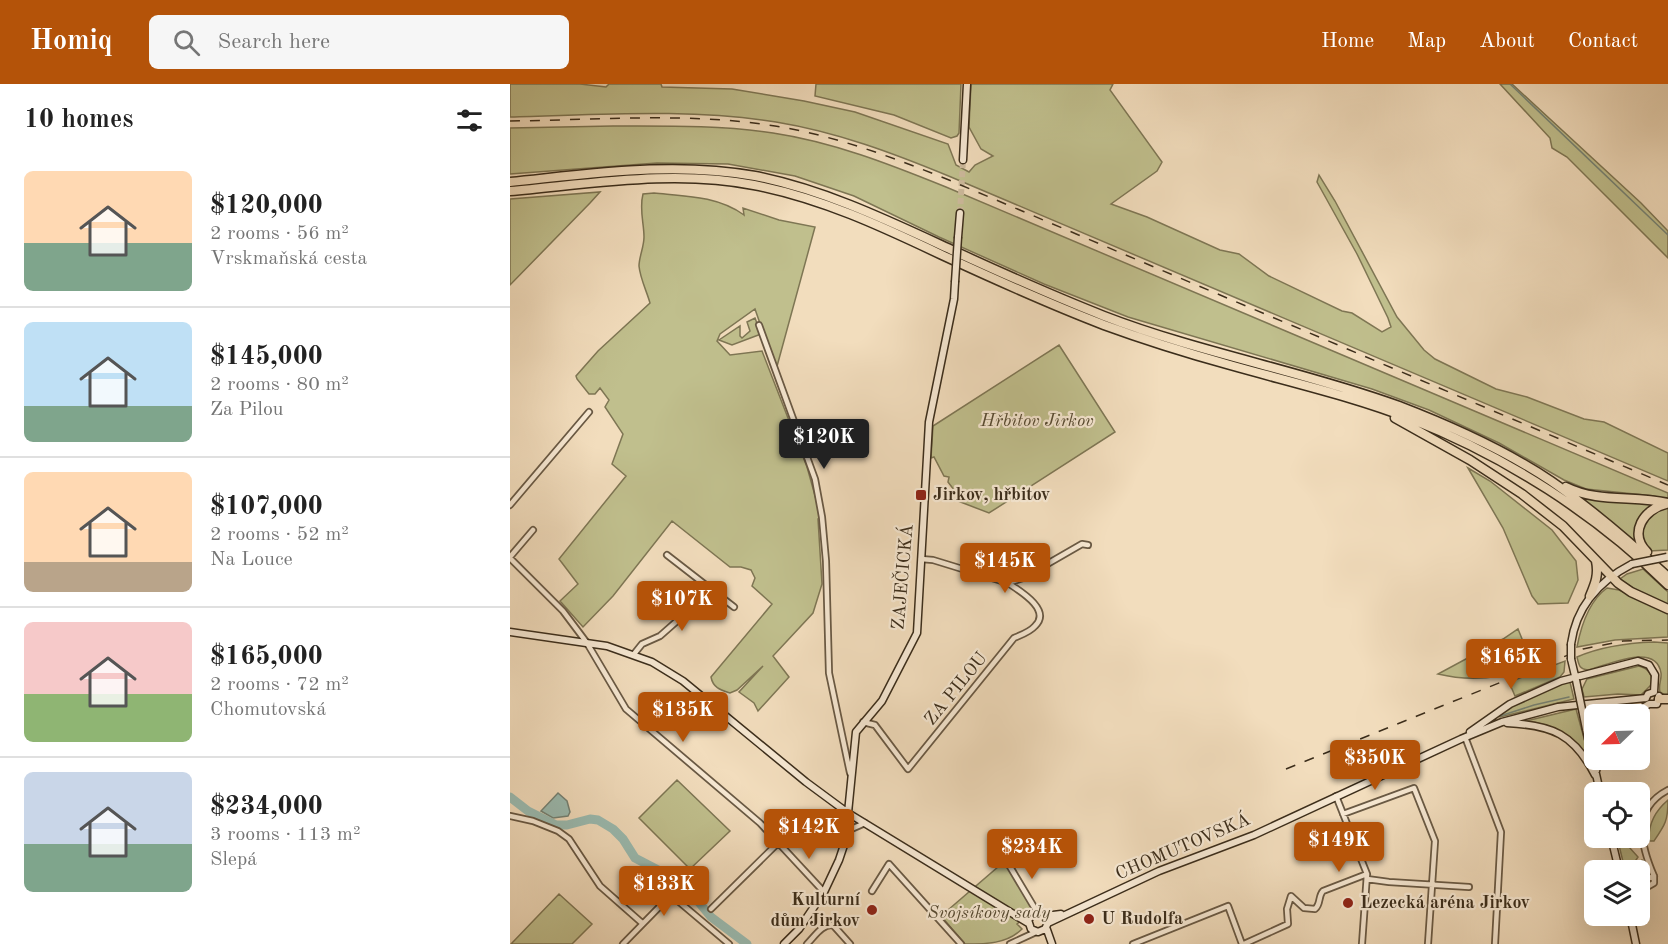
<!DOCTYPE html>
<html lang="en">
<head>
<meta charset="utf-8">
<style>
	body { margin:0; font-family:"Old Standard TT",serif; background:#f6f6f6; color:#222; height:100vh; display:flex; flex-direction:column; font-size:22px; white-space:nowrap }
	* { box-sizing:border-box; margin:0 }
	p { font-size:20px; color:#767676 }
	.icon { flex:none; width:33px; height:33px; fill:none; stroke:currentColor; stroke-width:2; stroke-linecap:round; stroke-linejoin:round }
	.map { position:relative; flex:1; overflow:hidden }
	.side { display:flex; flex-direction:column; background:#fff; width:510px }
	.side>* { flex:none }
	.needle { width:39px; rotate:247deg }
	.buttons { position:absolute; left:1074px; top:620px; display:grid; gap:12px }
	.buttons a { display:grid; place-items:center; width:66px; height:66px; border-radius:9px; background:#fff; box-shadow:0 6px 24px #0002; font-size:30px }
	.price { position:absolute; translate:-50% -51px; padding:0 14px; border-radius:6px; background:#b45309; color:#fff; font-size:20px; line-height:39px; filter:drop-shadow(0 2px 3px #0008) }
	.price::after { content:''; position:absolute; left:50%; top:36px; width:18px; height:14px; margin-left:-9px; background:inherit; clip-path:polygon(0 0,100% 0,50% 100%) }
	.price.on { background:#222; color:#fff }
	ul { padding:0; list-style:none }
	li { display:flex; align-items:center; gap:18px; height:150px; padding:0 24px }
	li+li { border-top:2px solid #e0e0e0 }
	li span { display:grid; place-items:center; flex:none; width:168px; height:120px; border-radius:9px; color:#555 }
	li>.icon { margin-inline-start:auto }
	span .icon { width:72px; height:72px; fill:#fffc; stroke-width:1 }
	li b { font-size:26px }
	h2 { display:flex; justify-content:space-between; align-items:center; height:72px; padding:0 24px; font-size:26px }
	header { display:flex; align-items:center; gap:36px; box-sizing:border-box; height:84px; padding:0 30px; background:#b45309; color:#fff }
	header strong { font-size:28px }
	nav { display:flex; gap:33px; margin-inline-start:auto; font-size:21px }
	.search { width:420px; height:54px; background:#f6f6f6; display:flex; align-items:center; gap:15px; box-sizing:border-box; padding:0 21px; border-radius:9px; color:#767676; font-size:22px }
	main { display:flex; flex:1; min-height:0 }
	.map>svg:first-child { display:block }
</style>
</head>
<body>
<header>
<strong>Homiq</strong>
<div class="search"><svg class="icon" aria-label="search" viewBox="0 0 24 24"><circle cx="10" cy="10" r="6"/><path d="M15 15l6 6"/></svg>Search here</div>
<nav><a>Home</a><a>Map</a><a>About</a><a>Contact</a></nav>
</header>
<main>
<section class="side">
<h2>10 homes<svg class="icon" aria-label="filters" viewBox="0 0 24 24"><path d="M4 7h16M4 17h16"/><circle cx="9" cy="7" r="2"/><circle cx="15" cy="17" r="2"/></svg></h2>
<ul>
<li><span style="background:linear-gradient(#ffd9b3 60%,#7fa58c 0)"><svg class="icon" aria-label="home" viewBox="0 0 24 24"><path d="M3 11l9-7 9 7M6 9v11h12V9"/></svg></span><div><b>$120,000</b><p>2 rooms · 56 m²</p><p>Vrskmaňská cesta</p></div></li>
<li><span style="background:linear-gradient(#bfe0f5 70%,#7fa58c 0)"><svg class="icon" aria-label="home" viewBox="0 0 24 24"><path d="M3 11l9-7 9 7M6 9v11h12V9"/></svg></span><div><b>$145,000</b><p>2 rooms · 80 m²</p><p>Za Pilou</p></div></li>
<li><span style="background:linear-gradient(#ffd9b3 75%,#b9a48a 0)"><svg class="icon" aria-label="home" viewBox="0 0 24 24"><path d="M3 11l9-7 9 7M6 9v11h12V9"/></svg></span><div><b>$107,000</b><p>2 rooms · 52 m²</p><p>Na Louce</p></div></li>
<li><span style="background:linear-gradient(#f6c9c9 60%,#8fb573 0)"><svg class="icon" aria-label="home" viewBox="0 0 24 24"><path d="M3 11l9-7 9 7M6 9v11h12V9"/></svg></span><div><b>$165,000</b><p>2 rooms · 72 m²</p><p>Chomutovská</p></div></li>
<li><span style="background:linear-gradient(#c9d6e8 60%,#7fa58c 0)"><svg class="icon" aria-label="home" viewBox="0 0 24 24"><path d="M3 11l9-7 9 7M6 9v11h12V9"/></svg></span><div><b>$234,000</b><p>3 rooms · 113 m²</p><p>Slepá</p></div></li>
</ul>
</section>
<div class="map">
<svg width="1158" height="860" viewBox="0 0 1158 860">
	<rect width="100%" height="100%" fill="#f2ddbd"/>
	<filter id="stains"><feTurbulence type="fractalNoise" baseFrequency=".00333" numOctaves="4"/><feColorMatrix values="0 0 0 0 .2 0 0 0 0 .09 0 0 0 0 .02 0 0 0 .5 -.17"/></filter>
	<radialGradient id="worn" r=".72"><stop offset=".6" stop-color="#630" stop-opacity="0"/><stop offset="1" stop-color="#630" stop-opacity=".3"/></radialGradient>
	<path fill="#c0bf8d" stroke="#7e7654" stroke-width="1.5" d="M0 0H70L96 3 99 0H151L152 3 222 5 294 17 345 28 438 60 446 81 459 88 465 81 483 72 471 65 459 43 461 0H603L600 6 652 78 647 87 601 120 637 133 710 166 729 170 759 192 832 227 842 229 872 248 881 243 878 234 847 170 807 98 809 91 825 117 887 233 914 266 925 275 986 305 1017 313 1074 335 1094 338 1158 369V397L441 93C383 69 327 48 266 38 179 24 88 31 0 33Z
		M306 0H451L449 49 447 52 441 54 384 31 305 12Z
		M990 0H1002L1131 119 1158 147V174L1057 73 1042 64 1040 54Z
		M103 42C156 42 210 41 263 49 323 58 379 80 436 103L1158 409V416L1144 412 1076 405 1054 396 989 359 919 326 862 305 618 233 534 200 429 153 344 112 285 92 218 80 147 79 0 90V44Z
		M90 108 80 119 0 201V115Z
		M144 109C175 112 208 112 234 131L233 124 269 136 305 143 266 286 245 225 210 250 207 257 220 271 252 267 297 383 311 433 308 435 312 500 303 529 263 572 279 593 248 627 244 619 229 608 253 582 227 606 220 609C211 606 203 604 201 593L262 520 242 502 245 494 241 486 231 483H220L162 437 103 512 73 543 50 517 68 500 49 475 116 392 102 380 113 350 95 323 99 316 90 304 85 310H79L67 295 66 292 88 267 140 219C137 208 130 194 129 182 129 173 134 163 134 153 134 139 129 125 133 110Z
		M245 234 251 250 222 261 209 256 230 242V252L232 254 240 247 237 238Z
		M549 261 605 348 479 429 448 417 451 415 438 398 439 393 434 392 424 373 421 374 423 342Z
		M958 384 980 397 1042 446 1066 477 1068 496 1058 519 1028 520 1022 512 993 444Z
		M1068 412 1145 419 1130 433 1126 458Z
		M1158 423V466L1139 467C1129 455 1130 437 1144 427 1147 425 1154 424 1158 423Z
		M1133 485 1158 508V522L1129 508 1110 495 1117 490Z
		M1097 504 1109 506 1158 528V553L1105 556 1067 563C1071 542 1079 517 1097 504Z
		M1008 545 1023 582C991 595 961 598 928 590L993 555Z
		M1144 558 1158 559V613L1150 608C1148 601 1152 595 1151 589 1146 557 1096 582 1078 586 1069 585 1069 581 1067 573 1092 562 1117 559 1144 558Z
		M1055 577 1054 588 1050 593 1005 612 999 598Z
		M1129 582C1139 585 1142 590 1142 600L1131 611 1108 610 1074 613 1072 605 1077 595Z
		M1057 597 1060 598 1064 615 990 633 989 631 1007 619Z
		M1096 623 1128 626 1119 630H1084V658L1077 624Z
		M1066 625 1078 669 1076 670C1060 650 1042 640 1016 637Z
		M167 696 220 747 180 785 129 734Z
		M1158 716C1158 737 1155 741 1144 757H1139C1138 740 1145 727 1158 716Z
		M1107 753H1110L1128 773 1126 776 1129 779 1132 776 1136 779 1138 787 1135 791 1130 796V786H1115Z
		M495 777 524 826 507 840 512 845C497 860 476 860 455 860L431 832Z
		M49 810 82 840 62 860H1Z"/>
	<path fill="#9bbcb2" stroke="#758376" stroke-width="1.5" d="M48 709 57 717 60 728 58 732 43 734 31 727Z"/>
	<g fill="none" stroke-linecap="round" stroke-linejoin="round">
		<path stroke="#758376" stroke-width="1.5" d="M1000 0 1158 151
			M990 632 1024 621 1059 613"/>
		<path stroke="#9bbcb2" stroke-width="9" d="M0 713 18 727 46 741H57L80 735 88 736 103 745 113 755 125 774 173 799 201 833 237 860"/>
		<path stroke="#cdba9d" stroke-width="6" stroke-dasharray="6 3" stroke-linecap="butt" d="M450 129 453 76"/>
		<defs>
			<path id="street" d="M249 241 305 395 312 433 316 477 319 589 340 689
				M0 421 79 328
				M157 471 224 523
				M0 473 23 446
				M0 474 53 527 77 559 116 625 250 739 314 808
				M411 475 423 476 498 499 513 494 572 460 578 461
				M124 570 132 560 150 552 201 507
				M353 638 365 641 398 685 504 554C511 551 520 548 525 542 542 526 510 507 498 499
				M955 653 991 748 985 860
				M826 712 857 790 852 860
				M833 730 904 704 925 757 918 860
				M0 732 23 737 48 747 59 755 90 802 132 839
				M339 746 355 739
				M496 776 527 828
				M1144 792C1131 762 1121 725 1158 706
				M857 795 879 798 959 803
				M1130 798 1144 792
				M362 807 379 780 451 860
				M1130 807 1144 799V792
				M201 825 269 758
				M113 860 161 811 219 860
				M297 860C305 852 312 840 323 841L340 860
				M500 860 526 848
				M623 860 718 822 732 860
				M734 860 778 840 777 825 781 812 794 824 805 825C811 820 808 812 813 807L857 790"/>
			<path id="secondary" d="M453 76 457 0
				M448 153 450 129
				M0 548 97 562 142 578 173 597 296 698 338 729 518 839
				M1061 560C1066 523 1089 497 1122 480
				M1061 575 1066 596
				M1123 630 1139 620H1147L1149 612
				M997 639C1042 641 1064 650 1085 691
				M1076 645 1090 708
				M960 648 1000 620 1051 597 1128 577 1139 581 1145 591 1144 608 1138 610 1136 614
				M1086 687 1089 675
				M1101 753 1109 786
				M1120 831 1126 860
				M535 832 538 839 535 845 528 848 521 845 518 836 524 829 530 828 535 832 551 830
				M538 839 649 787 744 751 951 655 992 638 1048 623 1136 614
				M536 843 542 860
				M274 860 289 845 314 808 329 776 339 746 338 729 346 648 372 617 407 549 419 338 444 215 445 198"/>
			<path id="highway" d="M0 98C80 90 164 77 245 92 315 106 379 137 444 167 494 190 543 212 594 232 690 269 793 287 889 322 941 342 995 366 1041 397 1083 426 1121 459 1158 493
				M0 107C80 100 164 85 244 101 311 114 371 142 432 171 486 196 539 220 594 241 635 256 677 269 720 281 780 298 842 312 901 335 995 372 1086 430 1158 501
				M885 334 960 376 1012 410 1053 442 1108 499 1121 508 1158 525
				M1056 403C1088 419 1124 411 1158 419
				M1137 468C1118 449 1134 425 1156 420
				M1080 512C1085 500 1089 491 1086 477
				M1149 615H1158"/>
		</defs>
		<use href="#street" stroke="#695944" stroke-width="8"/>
		<use href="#secondary" stroke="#3b2d1b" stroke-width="9"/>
		<use href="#highway" stroke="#3b2d1b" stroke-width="11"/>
		<use href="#street" stroke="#f7e9d4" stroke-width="4.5"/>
		<use href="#secondary" stroke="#f7e9d4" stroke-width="6"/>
		<use href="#highway" stroke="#f2ddbd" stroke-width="8"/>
		<path stroke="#3b2d1b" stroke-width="1.5" stroke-dasharray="10 10" stroke-linecap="butt" d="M0 37C88 36 178 28 265 42 326 52 382 73 439 96L1158 401
			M776 685 1073 565 1113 557 1158 556"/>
		<defs>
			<path id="secondary-bridge" d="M445 198 448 153
				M1122 480 1157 473
				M1061 560V575
				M1066 596 1076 645"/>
		</defs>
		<use href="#secondary-bridge" stroke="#3b2d1b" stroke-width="9" stroke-linecap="butt"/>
		<use href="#secondary-bridge" stroke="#f7e9d4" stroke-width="6"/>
	</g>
	<g fill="#8f2418" stroke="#f7e9d4" stroke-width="2">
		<rect x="405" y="405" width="12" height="12" rx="3"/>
		<circle cx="838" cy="819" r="6"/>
		<circle cx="362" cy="826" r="6"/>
		<circle cx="579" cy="835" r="6"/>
	</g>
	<g text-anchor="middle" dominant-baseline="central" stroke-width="4.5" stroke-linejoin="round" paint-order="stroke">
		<g font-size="18" font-style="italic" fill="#564a32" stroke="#f7e9d4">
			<text x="527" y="337">Hřbitov Jirkov</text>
			<text x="479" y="829">Svojsíkovy sady</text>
		</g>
		<g font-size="18" font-weight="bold" fill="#3b2d1b" stroke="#f7e9d4" text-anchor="start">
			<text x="423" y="411">Jirkov, hřbitov</text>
			<text x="350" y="816" text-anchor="end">Kulturní<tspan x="350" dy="21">dům Jirkov</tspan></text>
			<text x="850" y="819">Lezecká aréna Jirkov</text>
			<text x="591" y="835">U Rudolfa</text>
		</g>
		<g font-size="18" fill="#3b2d1b" stroke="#f7e9d4">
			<text transform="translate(393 493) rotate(-85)">ZAJEČICKÁ</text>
			<text transform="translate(446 605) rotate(-51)">ZA PILOU</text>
			<text transform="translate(673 763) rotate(-23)">CHOMUTOVSKÁ</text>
		</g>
	</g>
	<rect width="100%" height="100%" filter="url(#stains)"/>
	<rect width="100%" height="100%" fill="url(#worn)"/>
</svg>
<div class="buttons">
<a><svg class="needle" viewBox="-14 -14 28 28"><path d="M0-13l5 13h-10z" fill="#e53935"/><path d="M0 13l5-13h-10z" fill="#767676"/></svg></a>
<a><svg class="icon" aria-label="locate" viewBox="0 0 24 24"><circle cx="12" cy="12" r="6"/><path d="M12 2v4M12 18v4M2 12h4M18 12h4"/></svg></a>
<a><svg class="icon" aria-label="layers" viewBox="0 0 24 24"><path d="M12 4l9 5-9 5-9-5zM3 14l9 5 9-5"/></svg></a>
</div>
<b class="price on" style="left:314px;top:386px">$120K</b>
<b class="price" style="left:495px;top:510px">$145K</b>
<b class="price" style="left:172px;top:548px">$107K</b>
<b class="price" style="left:1001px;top:606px">$165K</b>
<b class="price" style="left:173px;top:659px">$135K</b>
<b class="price" style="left:865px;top:707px">$350K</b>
<b class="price" style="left:299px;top:776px">$142K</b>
<b class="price" style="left:829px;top:789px">$149K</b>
<b class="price" style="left:522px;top:796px">$234K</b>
<b class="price" style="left:154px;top:833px">$133K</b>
</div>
</main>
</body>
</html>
